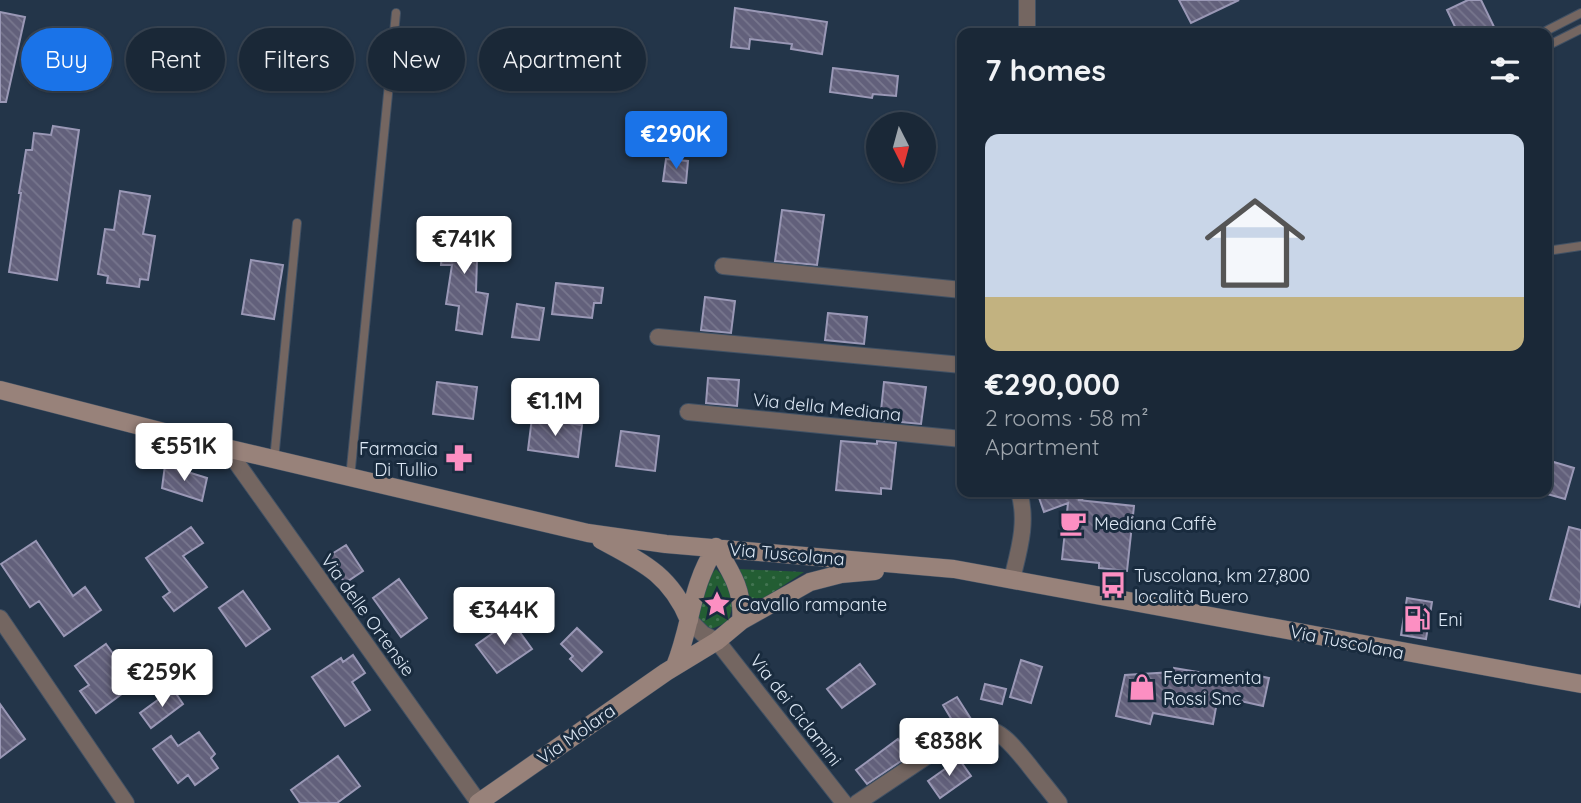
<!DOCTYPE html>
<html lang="en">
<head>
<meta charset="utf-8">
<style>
	body { margin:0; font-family:Quicksand,sans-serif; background:#273442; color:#f1f3f6; height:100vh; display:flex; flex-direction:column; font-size:26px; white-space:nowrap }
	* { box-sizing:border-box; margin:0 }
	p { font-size:23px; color:#9fa6ad }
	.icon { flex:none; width:38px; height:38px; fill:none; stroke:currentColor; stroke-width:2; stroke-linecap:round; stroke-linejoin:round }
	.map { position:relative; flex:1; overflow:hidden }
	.sheet { position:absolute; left:957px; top:28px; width:595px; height:469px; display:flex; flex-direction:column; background:#1a2837; border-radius:14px; box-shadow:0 2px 5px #0004,0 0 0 2px #384452 }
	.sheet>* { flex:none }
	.hud { position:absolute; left:21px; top:28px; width:665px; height:63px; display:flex; gap:14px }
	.needle { width:46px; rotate:174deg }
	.fabs { position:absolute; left:866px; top:112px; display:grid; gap:14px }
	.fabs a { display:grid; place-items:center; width:70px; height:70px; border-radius:50%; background:#1a2837; box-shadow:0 2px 5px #0004,0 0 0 2px #384452; font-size:35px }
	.price { position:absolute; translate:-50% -60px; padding:0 16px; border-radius:7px; background:#fff; color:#222; font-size:23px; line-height:46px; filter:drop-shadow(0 2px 4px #0008) }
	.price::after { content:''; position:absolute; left:50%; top:42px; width:21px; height:16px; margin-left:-10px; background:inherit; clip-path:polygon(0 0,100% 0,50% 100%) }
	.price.active { background:#1a73e8; color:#fff }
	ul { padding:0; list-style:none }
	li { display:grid; align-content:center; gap:14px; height:371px; padding:0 28px }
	li span { display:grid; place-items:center; height:217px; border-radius:14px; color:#555 }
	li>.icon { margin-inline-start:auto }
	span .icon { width:126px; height:126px; fill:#fffc; stroke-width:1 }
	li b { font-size:30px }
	h2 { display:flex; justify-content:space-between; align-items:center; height:84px; padding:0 28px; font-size:30px }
	.chip { padding:0 24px; border-radius:32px; background:#1a2837; box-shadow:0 2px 5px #0004,0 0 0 2px #384452; font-size:24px; line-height:63px }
	.chip.active { background:#1a73e8; color:#fff }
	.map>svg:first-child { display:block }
</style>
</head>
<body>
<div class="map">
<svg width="1581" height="803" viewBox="0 0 1581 803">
	<defs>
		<pattern id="grass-dots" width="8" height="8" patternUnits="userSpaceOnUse" patternTransform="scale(1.75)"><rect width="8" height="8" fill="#235d33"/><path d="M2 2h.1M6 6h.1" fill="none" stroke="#427451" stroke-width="1.8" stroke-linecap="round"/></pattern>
		<pattern id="building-back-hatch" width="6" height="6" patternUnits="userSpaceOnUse" patternTransform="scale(1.75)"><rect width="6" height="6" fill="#62607b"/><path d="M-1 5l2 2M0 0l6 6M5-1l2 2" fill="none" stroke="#78778e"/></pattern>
	</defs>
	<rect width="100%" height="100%" fill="#233549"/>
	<path fill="url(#grass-dots)" d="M716 569C734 587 736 599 728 622L709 630 697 618 699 588Z
		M737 569 804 572 752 606Z"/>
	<path fill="url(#building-back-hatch)" stroke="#9a98b6" stroke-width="2" d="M1179 0H1239L1191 23Z
		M1468 0H1481L1497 33H1458L1447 10Z
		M735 8 827 22 822 54 791 49 792 44 750 39 749 49 731 47Z
		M0 12 25 17 6 102H0Z
		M833 68 898 76 896 96 873 94 872 98 830 92Z
		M53 126 79 130 57 280 9 272 21 193H19L26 150H32L34 133 51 135Z
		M666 159 688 161 686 183 663 181Z
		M120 191 150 196 143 234 155 236 148 280 140 279 139 287 107 283 108 276 98 274 105 229 114 230Z
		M782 210 824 215 817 265 775 261Z
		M443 224 478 226 476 292 488 294 482 334 456 330 459 306 446 304 452 265H441Z
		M251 260 283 265 274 319 242 314Z
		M556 283 603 288 601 303H594L592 318 552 314Z
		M705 297 735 301 731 333 701 330Z
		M517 304 544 308 539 340 512 337Z
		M828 313 867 317 864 344 825 340Z
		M708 378 739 380 737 406 706 403Z
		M437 382 477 387 473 419 433 414Z
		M884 382 926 387 921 424 880 420Z
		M532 418 582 425 578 457 528 450Z
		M621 431 659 436 655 471 616 466Z
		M841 441 877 444V441L896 443 891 489 881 488V494L836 490Z
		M1547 460 1574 468 1565 499 1547 494Z
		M165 465 207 478 202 501 162 488Z
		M1037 492H1095V494L1078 500 1134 506 1127 571 1099 568V563L1062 559 1068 503 1044 512Z
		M191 527 203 543 183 556 207 587 174 611 163 597 170 592 146 558Z
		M1569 527 1581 530V598L1579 607 1550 599Z
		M36 541 73 596 85 587 101 610 64 636 39 601 30 607 1 564Z
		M346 545 363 571 345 583 327 557Z
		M399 579 427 618 401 637 373 598Z
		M243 591 270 629 246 646 219 608Z
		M1407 598 1432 602 1426 639 1401 635Z
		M511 620 532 649 497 673 476 645Z
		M577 628 602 652 582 671 570 659 573 656 561 644Z
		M106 644 125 670 113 679 123 693 96 713 80 691 89 685 75 666Z
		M353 655 365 673 352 682 370 710 345 726 312 677 341 658 343 662Z
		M1021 660 1042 667 1031 703 1010 697Z
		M860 664 875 684 842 708 827 689Z
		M1174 668 1240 679 1241 672 1269 678 1263 706 1218 696 1213 724 1153 713 1150 724 1116 716 1125 675 1173 672Z
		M985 684 1006 689 1002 704 981 699Z
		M173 689 183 704 151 728 140 713Z
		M957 697 971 719 955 725 943 705Z
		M0 704 25 739 0 758Z
		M199 732 215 754 211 758 218 768 195 785 188 775 178 783 153 749 171 736 178 746Z
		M898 739 910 755 867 784 856 770Z
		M338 756 360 786 337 803H300L291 790Z
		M959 759 971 776 940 798 928 781Z"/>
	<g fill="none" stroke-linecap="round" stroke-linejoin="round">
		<defs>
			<path id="lane" d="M1542 33 1581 13
				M1547 46 1581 29
				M1547 251 1581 246
				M274 460 297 223
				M350 478 396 13"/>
			<path id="street" d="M1027 33V0
				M723 266 962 290
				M658 337 962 365
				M688 412 962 439
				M226 448 479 803
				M1012 579C1019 550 1028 522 1019 492
				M0 618 126 803
				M689 620 703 634 717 641 844 803
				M857 803 960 734C993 717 1009 741 1028 764 1038 777 1049 790 1059 803"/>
			<path id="secondary" d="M0 390 226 448 588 533 666 544 954 569 1581 684
				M601 540C642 562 670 574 689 620
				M716 547C731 572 744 591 741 621
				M675 666C692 624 690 587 716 547
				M478 803 666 672 717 641 741 621 810 582 841 574 875 571"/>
		</defs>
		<use href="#lane" stroke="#415164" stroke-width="10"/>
		<use href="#street" stroke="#415164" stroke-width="18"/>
		<use href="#secondary" stroke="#415164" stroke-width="19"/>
		<use href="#lane" stroke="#746661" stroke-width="8"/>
		<use href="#street" stroke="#746661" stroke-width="16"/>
		<use href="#secondary" stroke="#98827a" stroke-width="18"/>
	</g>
	<defs>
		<symbol id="pharmacy-bare" viewBox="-9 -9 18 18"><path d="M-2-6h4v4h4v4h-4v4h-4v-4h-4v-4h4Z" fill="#fc8fc2" stroke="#192b3e" stroke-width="2.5" paint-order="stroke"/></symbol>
		<symbol id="cafe-bare" viewBox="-9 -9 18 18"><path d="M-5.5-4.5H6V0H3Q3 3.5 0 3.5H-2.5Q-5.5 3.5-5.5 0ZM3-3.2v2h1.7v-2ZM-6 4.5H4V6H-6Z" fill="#fc8fc2" stroke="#192b3e" stroke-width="2.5" paint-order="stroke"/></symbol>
		<symbol id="bus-bare" viewBox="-9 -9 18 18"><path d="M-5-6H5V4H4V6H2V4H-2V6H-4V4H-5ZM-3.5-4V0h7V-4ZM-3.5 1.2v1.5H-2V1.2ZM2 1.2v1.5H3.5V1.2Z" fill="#fc8fc2" stroke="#192b3e" stroke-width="2.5" paint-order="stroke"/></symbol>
		<symbol id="sight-bare" viewBox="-9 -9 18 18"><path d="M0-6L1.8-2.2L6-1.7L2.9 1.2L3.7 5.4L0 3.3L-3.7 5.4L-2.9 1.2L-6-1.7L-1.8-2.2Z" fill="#fc8fc2" stroke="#192b3e" stroke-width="2.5" paint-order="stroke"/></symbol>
		<symbol id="fuel-bare" viewBox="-9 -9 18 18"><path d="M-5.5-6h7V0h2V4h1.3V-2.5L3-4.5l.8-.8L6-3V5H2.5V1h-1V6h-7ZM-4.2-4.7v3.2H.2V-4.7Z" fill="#fc8fc2" stroke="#192b3e" stroke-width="2.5" paint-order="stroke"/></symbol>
		<symbol id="shop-bare" viewBox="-9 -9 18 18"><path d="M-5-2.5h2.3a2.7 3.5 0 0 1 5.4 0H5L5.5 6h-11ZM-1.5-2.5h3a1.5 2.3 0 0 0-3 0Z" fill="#fc8fc2" stroke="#192b3e" stroke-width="2.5" paint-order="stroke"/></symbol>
	</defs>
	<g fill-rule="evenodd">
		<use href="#pharmacy-bare" x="440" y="439" width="38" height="38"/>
		<use href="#cafe-bare" x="1054" y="504" width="38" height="38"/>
		<use href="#bus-bare" x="1094" y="566" width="38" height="38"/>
		<use href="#sight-bare" x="698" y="585" width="38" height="38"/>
		<use href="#fuel-bare" x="1398" y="600" width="38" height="38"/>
		<use href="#shop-bare" x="1123" y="668" width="38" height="38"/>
	</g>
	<g text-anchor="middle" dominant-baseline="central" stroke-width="6" stroke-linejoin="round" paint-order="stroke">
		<g font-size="18" fill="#dce7f4" stroke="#192b3e">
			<text transform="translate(827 407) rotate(6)">Via della Mediana</text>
			<text transform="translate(787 554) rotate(5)">Via Tuscolana</text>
			<text transform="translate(368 615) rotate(54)">Via delle Ortensie</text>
			<text transform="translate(1347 642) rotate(11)">Via Tuscolana</text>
			<text transform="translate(796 710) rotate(52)">Via dei Ciclamini</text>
			<text transform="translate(576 734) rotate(-35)">Via Molara</text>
		</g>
		<g font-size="18" fill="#dce7f4" stroke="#192b3e" text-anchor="start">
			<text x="438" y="448" text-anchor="end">Farmacia<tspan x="438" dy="21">Di Tullio</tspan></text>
			<text x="1094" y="523">Mediana Caffè</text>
			<text x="1134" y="575">Tuscolana, km 27,800<tspan x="1134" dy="21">località Buero</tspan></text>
			<text x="738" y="604">Cavallo rampante</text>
			<text x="1438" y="619">Eni</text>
			<text x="1163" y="677">Ferramenta<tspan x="1163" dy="21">Rossi Snc</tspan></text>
		</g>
	</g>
</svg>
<div class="fabs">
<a><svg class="needle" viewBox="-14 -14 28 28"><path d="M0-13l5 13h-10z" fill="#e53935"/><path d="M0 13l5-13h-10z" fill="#9fa6ad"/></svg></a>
</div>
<b class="price active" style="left:676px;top:171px">€290K</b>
<b class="price" style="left:464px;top:276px">€741K</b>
<b class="price" style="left:555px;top:438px">€1.1M</b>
<b class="price" style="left:184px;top:483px">€551K</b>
<b class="price" style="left:504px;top:647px">€344K</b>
<b class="price" style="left:162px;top:709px">€259K</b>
<b class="price" style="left:949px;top:778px">€838K</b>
<div class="hud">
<a class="chip active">Buy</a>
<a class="chip">Rent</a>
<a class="chip">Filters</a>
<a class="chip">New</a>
<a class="chip">Apartment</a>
</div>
<section class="sheet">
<h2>7 homes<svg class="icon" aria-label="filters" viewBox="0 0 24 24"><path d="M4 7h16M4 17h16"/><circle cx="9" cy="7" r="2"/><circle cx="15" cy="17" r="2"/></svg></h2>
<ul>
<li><span style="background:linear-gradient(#c9d6e8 75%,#c2b280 0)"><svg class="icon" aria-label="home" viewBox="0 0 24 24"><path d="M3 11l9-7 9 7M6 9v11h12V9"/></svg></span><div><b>€290,000</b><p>2 rooms · 58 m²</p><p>Apartment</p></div></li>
</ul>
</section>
</div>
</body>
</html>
